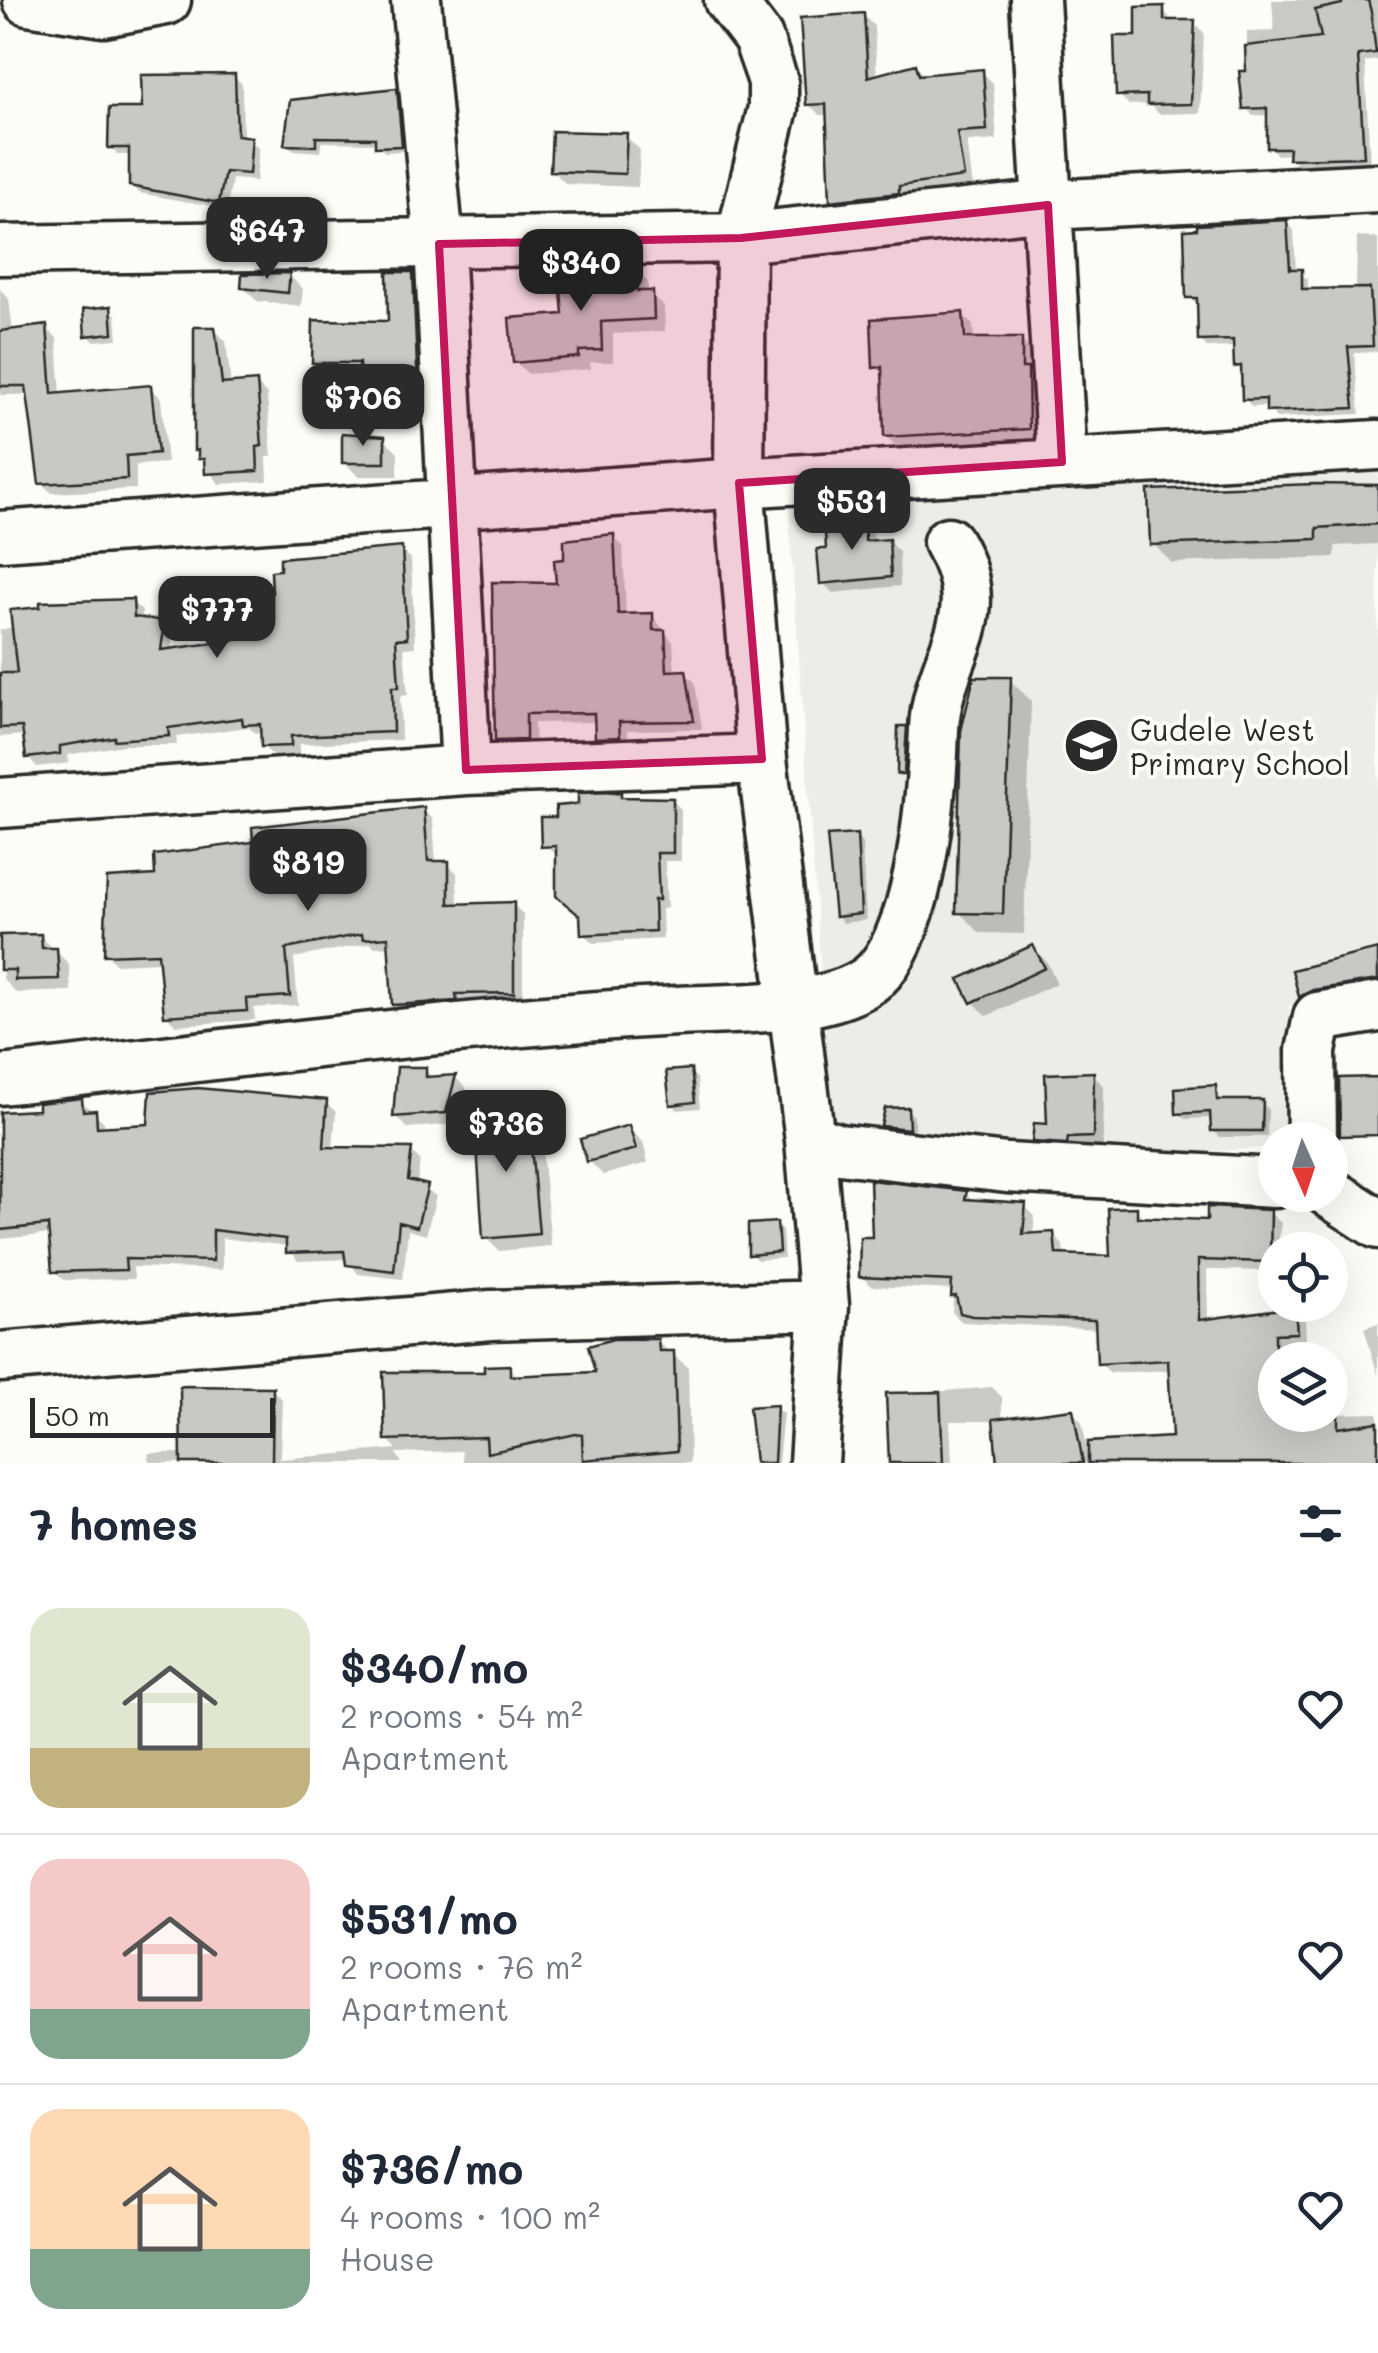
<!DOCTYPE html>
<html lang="en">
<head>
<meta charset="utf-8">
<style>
	body { margin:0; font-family:Mali,sans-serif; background:#f2f2f3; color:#1f2937; height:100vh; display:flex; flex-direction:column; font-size:38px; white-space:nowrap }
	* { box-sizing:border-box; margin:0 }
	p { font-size:32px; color:#747a83 }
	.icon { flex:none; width:55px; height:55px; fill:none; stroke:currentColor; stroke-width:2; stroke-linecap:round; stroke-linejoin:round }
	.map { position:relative; height:1463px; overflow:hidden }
	.details { display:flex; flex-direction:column; background:#fff; flex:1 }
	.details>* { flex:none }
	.needle { width:65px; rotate:177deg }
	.buttons { position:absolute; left:1258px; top:1122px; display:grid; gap:20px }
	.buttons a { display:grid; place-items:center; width:90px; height:90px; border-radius:50%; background:#fff; box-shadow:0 10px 40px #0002; font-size:50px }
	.scale { position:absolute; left:30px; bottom:25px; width:245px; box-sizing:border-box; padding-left:10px; border:5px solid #2b2b2b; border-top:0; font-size:28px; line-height:35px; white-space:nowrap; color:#2b2b2b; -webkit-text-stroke:8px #fdfcf7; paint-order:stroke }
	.price { position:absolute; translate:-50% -85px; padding:0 22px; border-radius:20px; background:#2b2b2b; color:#fff; font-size:32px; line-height:65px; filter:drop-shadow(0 2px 5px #0008) }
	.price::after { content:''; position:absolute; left:50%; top:60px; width:30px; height:22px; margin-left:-15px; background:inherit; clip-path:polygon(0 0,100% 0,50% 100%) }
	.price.active { background:#222; color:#fff }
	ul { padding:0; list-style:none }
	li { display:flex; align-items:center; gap:30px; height:250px; padding:0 30px }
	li+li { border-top:2px solid #e0e1e3 }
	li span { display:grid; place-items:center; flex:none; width:280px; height:200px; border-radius:30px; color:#555 }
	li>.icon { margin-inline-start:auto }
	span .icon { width:120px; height:120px; fill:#fffc; stroke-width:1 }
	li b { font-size:42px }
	h2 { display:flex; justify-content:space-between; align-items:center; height:120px; padding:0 30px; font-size:42px }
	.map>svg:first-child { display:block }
</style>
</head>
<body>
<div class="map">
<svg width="1378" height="1463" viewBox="0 0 1378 1463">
	<rect width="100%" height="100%" fill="#fdfcf7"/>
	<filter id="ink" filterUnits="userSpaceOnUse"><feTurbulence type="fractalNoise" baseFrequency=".01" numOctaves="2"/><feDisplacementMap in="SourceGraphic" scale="20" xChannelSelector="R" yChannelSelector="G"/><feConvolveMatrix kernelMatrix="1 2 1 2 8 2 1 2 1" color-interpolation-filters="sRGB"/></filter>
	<g filter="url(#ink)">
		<path fill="#edece8" d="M1378 464V990L1289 1006 1298 1140H1275V1147L1069 1161 832 1129 788 502Z"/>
		<path fill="#0003" d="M1272 0H1378V60L1365 62 1370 164 1298 166 1291 154 1277 155 1270 147V115L1253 116 1246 108 1247 32 1274 31Z
			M1163 9 1173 23H1194L1204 33 1200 113 1159 114 1149 104 1129 105 1119 95 1138 38Z
			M863 15 874 26 877 77 916 67 926 77 982 72 993 83 997 140 967 142 973 187 844 211 833 200 829 115H820L808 104Z
			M234 76 242 84 243 138 259 147 256 181 232 179 227 209 139 193 131 185V155H118L111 147 145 110Z
			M396 91 402 97 407 151 384 152 378 143 321 142V152L293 150 287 144Z
			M626 136 640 150 638 187 566 184 552 170Z
			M1286 223 1294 230 1296 272 1308 279V291L1356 290 1357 237 1378 238V351L1354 353 1360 414 1276 418 1268 406 1252 407 1245 399 1236 347 1208 348 1200 340 1199 305 1188 297Z
			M635 270 648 282V293L664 306 665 331 613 334V362H590L591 369 528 374 515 361Z
			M289 275 303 289 301 306 257 301 243 287Z
			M412 275 422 285 427 401H422V421H374L363 410 362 373 325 372 315 362 390 324Z
			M0 289 9 299 13 332 46 328 57 338 61 395 150 387 161 398 167 463 136 465V489L52 493 41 483 30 395H0Z
			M110 309 116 315 118 339 94 341 88 335Z
			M962 314 973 325 974 341 1021 340 1031 351 1032 375 1038 381 1039 439 897 447 886 436 885 376 876 366Z
			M214 329 226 341 231 386 256 383 267 395 272 457H267L268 481 219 484 196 450Z
			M383 438 398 452V476H358L344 462Z
			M1378 485V544L1335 546V557L1172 563 1153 544Z
			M863 518 873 529 874 543 888 541 899 552 900 586 833 593 822 582 828 551Z
			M613 537 623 546 626 616 652 615 673 642 675 673H685L695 682 702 729 628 730V745L607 746 597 737V722L534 723 535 749 507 750 498 740 566 561Z
			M401 550 411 559 415 647 404 648 408 695 400 696 401 740 299 744V754L273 756 263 746V733H255L248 727 176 737 177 745H123L68 755 69 763 37 767 28 757 26 735 0 737V630L132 602 142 611V621L164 623 173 633 171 652 238 642 275 595Z
			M1010 680 1031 701 1024 934 980 933 959 912Z
			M906 728 912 735 909 779 899 773Z
			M620 794 625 800H672L681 809V861H665L667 908 662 909 663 939 593 943 584 934 583 917 558 855 544 845 559 820 580 807Z
			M423 810 433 819 436 864H448L457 873 458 907 513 905 523 914V1002H465V1009L404 1014 395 1004 391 946 375 947 370 943 294 958 298 1005 254 1008 255 1020 176 1025 166 1015 162 962 116 964 106 954 157 878 255 845Z
			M856 837 862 843 866 920 843 923 837 916Z
			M40 936 69 964 71 991 16 993 3 979 2 937Z
			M1033 948 1047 962 1057 983 987 1016 973 1002Z
			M1378 952V1004L1322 1017 1301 996 1295 972Z
			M425 1070 434 1079 455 1077 467 1089 458 1124 407 1128 395 1116Z
			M690 1072 697 1078 700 1108 678 1110 672 1104Z
			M1093 1075 1104 1086 1103 1147H1078L1077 1153 1045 1152 1034 1141Z
			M1215 1087 1222 1103H1262L1268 1109 1267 1137H1220L1213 1130V1118L1185 1119 1179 1113Z
			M81 1101 104 1122 105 1129 326 1103 336 1112 333 1149 410 1150 420 1160 417 1185 436 1196 426 1235 408 1230 403 1279 358 1274 348 1259 298 1261 288 1246 222 1238V1270L133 1267 134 1279 64 1280 54 1271 52 1234 0 1239V1114L41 1113Z
			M907 1110 914 1116V1134L890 1132 884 1125Z
			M527 1114 540 1128 551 1246 499 1251 486 1238Z
			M629 1128 643 1142 648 1163 603 1175 589 1161Z
			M966 1194 975 1202 1024 1206 1035 1216 1033 1236 1053 1234 1063 1245 1064 1256 1112 1258 1136 1210 1146 1220 1209 1223 1270 1213 1281 1223 1275 1271 1207 1270 1208 1321 1294 1310 1305 1320 1307 1360H1275V1415L1378 1413V1463H1134L1175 1439 1171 1370 1110 1373 1100 1363 1098 1329 962 1322 952 1312 954 1290 872 1286 861 1276 874 1240Z
			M776 1225 782 1231 784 1258 757 1260 751 1254Z
			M1378 1323V1375L1364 1328Z
			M657 1342 688 1367 690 1463H463L462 1451 396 1453 402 1463H149V1453H183L272 1390 282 1399 280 1459 397 1449 387 1439 487 1374 509 1368 519 1378 599 1374Z
			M992 1387 1002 1397V1420L1072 1412 1082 1422 1090 1463H992L999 1461 995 1421H950L952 1463H892L888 1396Z
			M776 1408 783 1414 778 1463H757Z"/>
		<path fill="#c9c8c4" stroke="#2b2b2b" stroke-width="2.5" d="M1342 0H1368L1371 12 1376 53 1358 55 1364 157 1288 159 1289 148H1267V108L1243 109 1239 71H1246L1245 46 1321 37 1315 10 1342 4Z
			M1164 6V20H1195L1191 104 1147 105V95L1116 96 1114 36H1136V7Z
			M864 13 868 77 916 64 919 75 983 69 987 130 957 132 964 177 899 186V193L830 201 826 104 806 105 800 18Z
			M235 74 237 135 252 137 249 174 225 172 219 203 129 186V148H108L109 108H142L141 75Z
			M397 88 402 146 375 147V138L316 137V146L284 145 290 100Z
			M552 131 627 133 625 174 550 171Z
			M1287 220 1290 269H1302V289L1370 288 1373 346 1348 347 1354 408 1266 412V399L1242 400 1241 366 1234 367 1233 340 1198 341 1197 298H1186L1184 230 1197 229V225Z
			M636 267 637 291H653L654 319 601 322 602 350 579 351V357L513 363 509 318 563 314 559 268Z
			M387 272H413L418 391 413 392V411H360L359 363H312L313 320 388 321Z
			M290 273 288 293 241 288 242 274Z
			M111 306 113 333 85 336 83 309Z
			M963 312 965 338H1022V368H1028L1029 429 884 437 882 367 873 368 871 319Z
			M47 325 52 394 151 385 158 453 126 456 127 479 39 484 26 386H0V331Z
			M194 327H215L222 384 257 381 262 446 257 447 258 471 205 474 204 459H198V450L194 451Z
			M342 433 385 436V463H342Z
			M1315 484 1378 485V524L1317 528V539L1150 545 1148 490Z
			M864 516 865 541 889 539 891 577 820 584 817 549H826L824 518Z
			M614 534 618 614 653 613V630H665L667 671 686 670 694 721 619 722 620 737 595 738 594 713 526 714V740L495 741 492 582 556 583 554 560 564 559V540Z
			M402 547 407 638 396 639 399 687H392L393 732 291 736V746L261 747 260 724 243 725 242 718 168 728 169 736 114 740V737L60 746V754L26 758 22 727 0 728V673H17L10 610 40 607V602L133 599 134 617 165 621 161 650 235 640 232 596 272 593 271 571 280 570V558Z
			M974 677H1011L1003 914 956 913 961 731Z
			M898 726H907L904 774H897Z
			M621 792V797L673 798V853H657L659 900H654L655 931 581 935 580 916 556 896V846L541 847 540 817H556V806L578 804V793Z
			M424 807 428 861H449V904L514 902V993L456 994 457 1001 392 1005 388 937 363 939 362 934 286 949 290 996 246 999 247 1011 164 1016 158 953 104 955 107 878 155 875 154 855 253 842 252 827Z
			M857 834 861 914 835 917 827 836Z
			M41 934 42 948H57L59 979 15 980V970H0V935Z
			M1033 945 1045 968 971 1003 959 979Z
			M1378 949V980L1313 990 1299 997 1292 970Z
			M397 1067H426V1077L456 1075 446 1113 393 1117Z
			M691 1069 695 1102 670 1105 666 1071Z
			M1094 1072 1093 1137 1068 1138 1067 1144 1032 1142 1034 1123 1047 1124 1045 1074Z
			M1378 1077V1135L1340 1136 1339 1078Z
			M1216 1085 1217 1100H1263L1262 1131H1211L1210 1112 1176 1114 1175 1088Z
			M198 1088 327 1100 324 1147 412 1148 408 1180 428 1185 417 1227 399 1222 394 1271 346 1265 344 1251 286 1253V1239L213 1230V1261L125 1259 126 1270 52 1272 48 1225 0 1230V1112L38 1110V1103L82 1098 83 1111 96 1110 97 1127 148 1124 150 1092Z
			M908 1107 909 1129 881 1126 885 1108Z
			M528 1112 539 1234 483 1239 475 1114Z
			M629 1125 636 1149 587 1162 580 1139Z
			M870 1180 967 1191 965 1199 1026 1203 1023 1234 1054 1232 1056 1254 1110 1256 1108 1208 1137 1207V1217L1207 1220V1207L1271 1210 1270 1262 1198 1260 1199 1320 1295 1307 1297 1333 1275 1334V1415H1338V1428L1378 1422V1463H1088V1442L1172 1437 1168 1360 1097 1364 1095 1320 972 1316 960 1313 956 1296 951 1297 952 1281 859 1277 860 1237H872Z
			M777 1222 779 1252 748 1255V1224Z
			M613 1339H658L659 1351H674L677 1451 583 1460 582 1435 576 1434 487 1453 486 1437 385 1440 383 1372H484V1366L510 1365V1376L595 1372 588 1346Z
			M180 1386 273 1387 272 1463H181Z
			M940 1392 943 1463H889L886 1393Z
			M777 1405 774 1463H755L749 1407Z
			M1073 1409 1083 1463H997L993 1419Z"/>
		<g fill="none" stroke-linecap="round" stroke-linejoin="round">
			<defs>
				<path id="minor" d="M28 0 104 12 166 0
					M416 0 439 244 466 770
					M729 0 758 38 773 81V108L741 238 739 483 762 759 810 1140 824 1305 814 1463
					M1035 0 1062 462
					M0 250 741 238 1048 205 1378 188
					M0 536 739 483 1378 445
					M0 803 466 770 762 759
					M0 1080C225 1055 450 1023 677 1011 730 1008 844 1013 880 970 922 920 932 792 934 729 937 655 994 618 948 542
					M810 1140 839 1149 1007 1168 1275 1183
					M1312 1140 1311 1051 1318 1017 1378 1007
					M1330 1193 1378 1224
					M0 1357 491 1315 824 1305"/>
			</defs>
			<use href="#minor" stroke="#2b2b2b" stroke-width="55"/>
			<use href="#minor" stroke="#fdfcf7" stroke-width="48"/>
		</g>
	</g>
	<path fill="#c2185b" fill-opacity="0.2" stroke="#c2185b" stroke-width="8" stroke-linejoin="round" d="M1048 205 1062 462 739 483 762 759 466 770 439 244 741 238Z"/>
	<defs>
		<symbol id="school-disc" viewBox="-11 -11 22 22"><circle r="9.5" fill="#2b2b2b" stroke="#fdfcf7"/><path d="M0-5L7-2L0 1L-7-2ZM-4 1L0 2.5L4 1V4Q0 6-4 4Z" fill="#fff"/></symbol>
	</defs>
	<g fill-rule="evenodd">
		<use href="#school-disc" x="1060" y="714" width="63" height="63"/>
	</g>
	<g text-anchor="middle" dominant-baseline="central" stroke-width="8" stroke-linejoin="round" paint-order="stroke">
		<g font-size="30" fill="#2b2b2b" stroke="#fdfcf7" text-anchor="start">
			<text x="1130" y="729">Gudele West<tspan x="1130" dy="34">Primary School</tspan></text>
		</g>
	</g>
</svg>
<div class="buttons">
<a><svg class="needle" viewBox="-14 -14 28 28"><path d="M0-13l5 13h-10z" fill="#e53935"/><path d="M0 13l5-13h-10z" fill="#747a83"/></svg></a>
<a><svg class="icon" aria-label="locate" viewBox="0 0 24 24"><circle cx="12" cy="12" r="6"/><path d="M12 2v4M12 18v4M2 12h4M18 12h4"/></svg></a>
<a><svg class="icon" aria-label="layers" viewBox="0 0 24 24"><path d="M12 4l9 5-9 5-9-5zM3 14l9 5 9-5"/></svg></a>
</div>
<div class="scale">50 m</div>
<b class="price" style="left:267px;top:282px">$647</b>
<b class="price active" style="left:581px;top:314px">$340</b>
<b class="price" style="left:363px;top:449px">$706</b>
<b class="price" style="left:852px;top:553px">$531</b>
<b class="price" style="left:217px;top:661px">$777</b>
<b class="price" style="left:308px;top:914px">$819</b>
<b class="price" style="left:506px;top:1175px">$736</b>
</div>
<section class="details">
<h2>7 homes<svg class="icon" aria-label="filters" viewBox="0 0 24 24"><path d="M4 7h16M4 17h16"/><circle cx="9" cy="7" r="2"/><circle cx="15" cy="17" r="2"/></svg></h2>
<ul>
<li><span style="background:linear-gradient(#dfe7d0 70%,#c2b280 0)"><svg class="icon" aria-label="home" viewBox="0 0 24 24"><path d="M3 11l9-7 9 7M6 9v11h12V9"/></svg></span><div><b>$340/mo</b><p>2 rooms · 54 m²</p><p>Apartment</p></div><svg class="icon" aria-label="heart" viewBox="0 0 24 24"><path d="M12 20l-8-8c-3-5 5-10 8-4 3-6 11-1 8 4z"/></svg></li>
<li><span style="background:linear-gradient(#f6c9c9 75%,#7fa58c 0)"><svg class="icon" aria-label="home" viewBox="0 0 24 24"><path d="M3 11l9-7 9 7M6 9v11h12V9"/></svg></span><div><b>$531/mo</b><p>2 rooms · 76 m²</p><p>Apartment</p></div><svg class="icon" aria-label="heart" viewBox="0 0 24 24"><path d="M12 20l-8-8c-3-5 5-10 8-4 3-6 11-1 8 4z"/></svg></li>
<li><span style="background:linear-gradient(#ffd9b3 70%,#7fa58c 0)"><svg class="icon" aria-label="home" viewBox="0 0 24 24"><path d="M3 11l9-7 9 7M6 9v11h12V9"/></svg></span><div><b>$736/mo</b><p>4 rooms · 100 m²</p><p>House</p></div><svg class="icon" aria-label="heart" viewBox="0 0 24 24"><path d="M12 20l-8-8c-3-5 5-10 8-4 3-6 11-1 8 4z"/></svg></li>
</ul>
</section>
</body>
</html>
